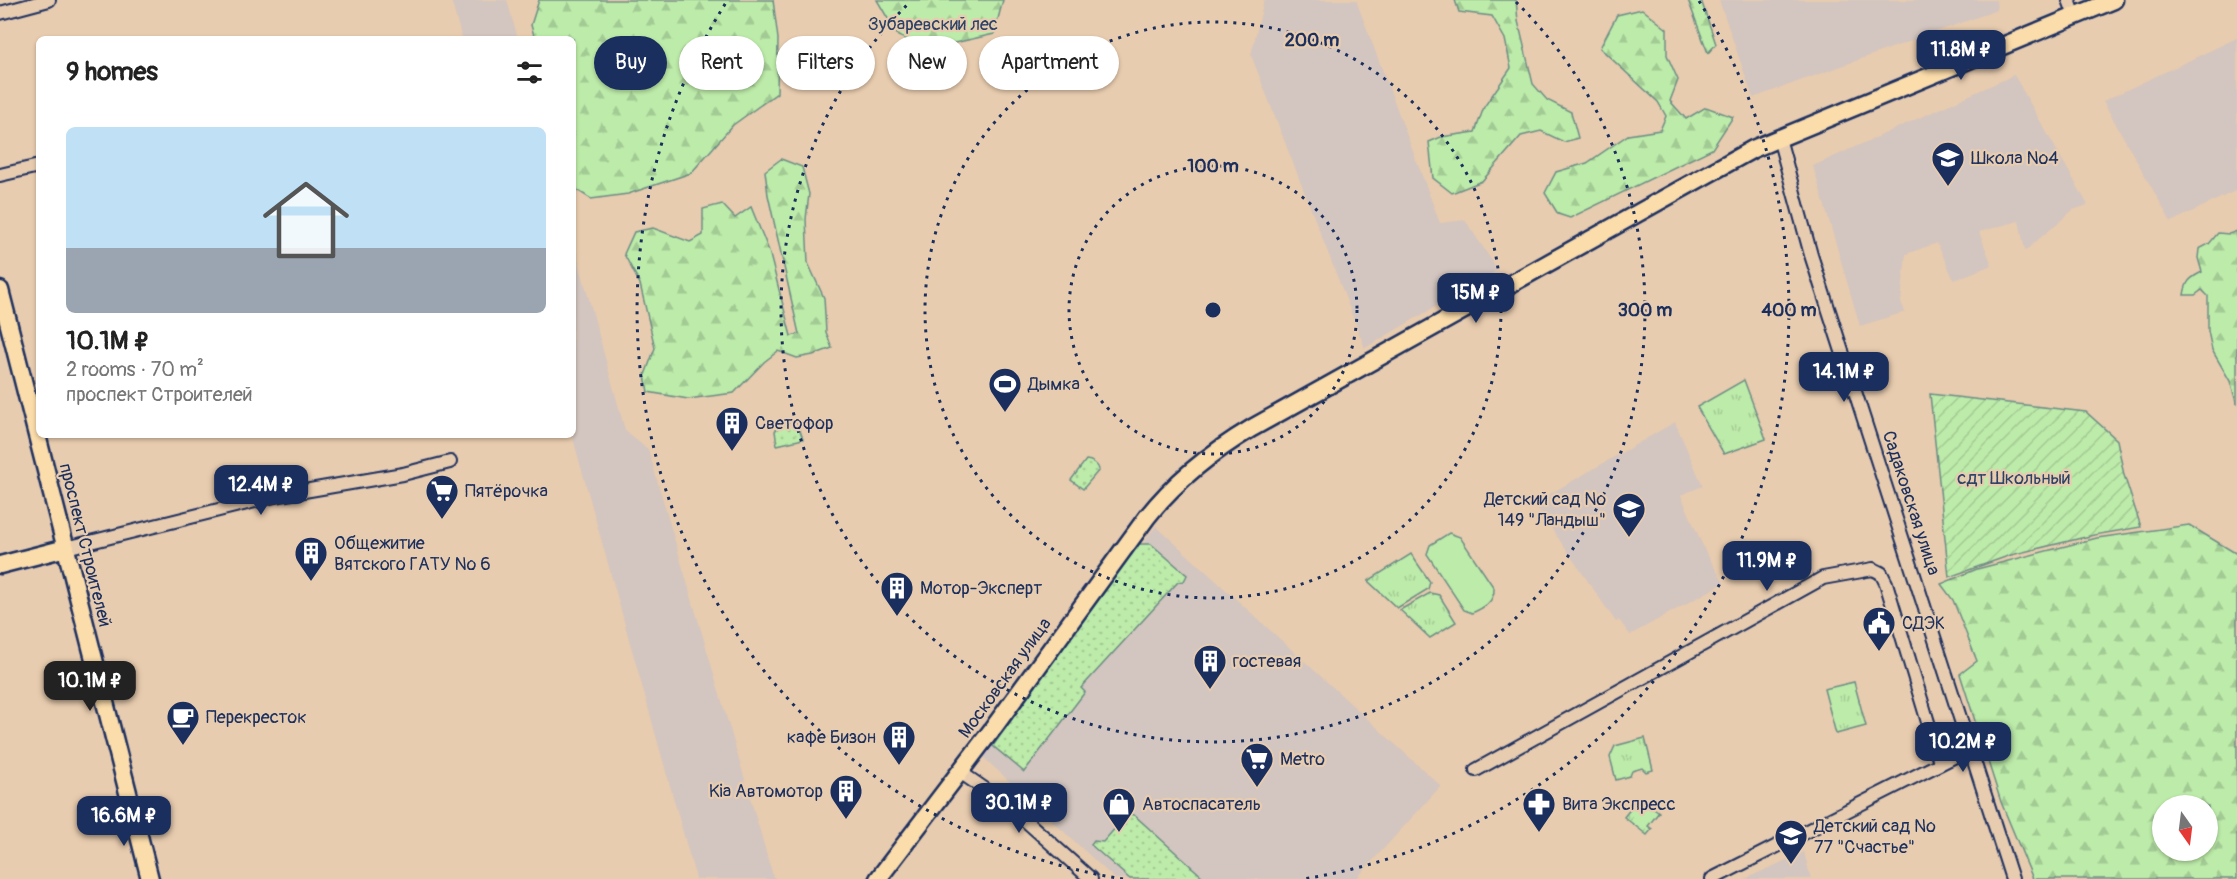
<!DOCTYPE html>
<html lang="en">
<head>
<meta charset="utf-8">
<style>
	body { margin:0; font-family:Pangolin,sans-serif; background:#f6f6f6; color:#222; height:100vh; display:flex; flex-direction:column; font-size:22px; white-space:nowrap }
	* { box-sizing:border-box; margin:0 }
	p { font-size:20px; color:#767676 }
	.icon { flex:none; width:33px; height:33px; fill:none; stroke:currentColor; stroke-width:2; stroke-linecap:round; stroke-linejoin:round }
	.map { position:relative; flex:1; overflow:hidden }
	.drawer { position:absolute; left:36px; top:36px; width:540px; height:402px; display:flex; flex-direction:column; background:#fff; border-radius:9px; box-shadow:0 2px 4px #0004 }
	.drawer>* { flex:none }
	.banner { position:absolute; left:594px; top:36px; width:570px; height:54px; display:flex; gap:12px }
	.needle { width:39px; rotate:166deg }
	.buttons { position:absolute; left:2152px; top:795px; display:grid; gap:12px }
	.buttons a { display:grid; place-items:center; width:66px; height:66px; border-radius:50%; background:#fff; box-shadow:0 2px 4px #0004; font-size:30px }
	.price { position:absolute; translate:-50% -51px; padding:0 14px; border-radius:12px; background:#1b2f5e; color:#fff; font-size:20px; line-height:39px; filter:drop-shadow(0 2px 3px #0008) }
	.price::after { content:''; position:absolute; left:50%; top:36px; width:18px; height:14px; margin-left:-9px; background:inherit; clip-path:polygon(0 0,100% 0,50% 100%) }
	.price.on { background:#222; color:#fff }
	ul { padding:0; list-style:none }
	li { display:grid; align-content:center; gap:12px; height:318px; padding:0 30px }
	li+li { border-top:2px solid #e0e0e0 }
	li span { display:grid; place-items:center; height:186px; border-radius:9px; color:#555 }
	li>.icon { margin-inline-start:auto }
	span .icon { width:108px; height:108px; fill:#fffc; stroke-width:1 }
	li b { font-size:26px }
	h2 { display:flex; justify-content:space-between; align-items:center; height:72px; padding:0 30px; font-size:26px }
	.tag { padding:0 21px; border-radius:27px; background:#fff; box-shadow:0 2px 4px #0004; font-size:21px; line-height:54px }
	.tag.on { background:#1b2f5e; color:#fff }
	.map>svg:first-child { display:block }
</style>
</head>
<body>
<div class="map">
<svg width="2237" height="879" viewBox="0 0 2237 879">
	<defs>
		<pattern id="grass-dots" width="8" height="8" patternUnits="userSpaceOnUse" patternTransform="scale(1.5)"><rect width="8" height="8" fill="#bdeba9"/><path d="M2 2h.1M6 6h.1" fill="none" stroke="#a2ca94" stroke-width="1.8" stroke-linecap="round"/></pattern>
		<pattern id="forest-firs" width="22" height="20" patternUnits="userSpaceOnUse" patternTransform="scale(1.5)"><rect width="22" height="20" fill="#bdeba9"/><path d="M5 1l3.5 6h-7zM16 11l3.5 6h-7z" fill="#a2ca94"/></pattern>
		<pattern id="park-tufts" width="24" height="20" patternUnits="userSpaceOnUse" patternTransform="scale(1.5)"><rect width="24" height="20" fill="#bdeba9"/><path d="M3 7l-1-3M5 7V3M7 7l1-3M15 17l-1-3M17 17v-4M19 17l1-3" fill="none" stroke="#a2ca94"/></pattern>
		<pattern id="garden-furrows" width="10" height="10" patternUnits="userSpaceOnUse" patternTransform="scale(1.5)"><rect width="10" height="10" fill="#bdeba9"/><path d="M-1 1l2-2M0 10L10 0M9 11l2-2" fill="none" stroke="#a2ca94"/></pattern>
	</defs>
	<rect width="100%" height="100%" fill="#e8ccaf"/>
	<filter id="ink" filterUnits="userSpaceOnUse"><feTurbulence type="fractalNoise" baseFrequency=".0167" numOctaves="2"/><feDisplacementMap in="SourceGraphic" scale="12" xChannelSelector="R" yChannelSelector="G"/><feConvolveMatrix kernelMatrix="1 2 1 2 8 2 1 2 1" color-interpolation-filters="sRGB"/></filter>
	<g filter="url(#ink)">
		<path fill="#d3c5bf" d="M451 0H507L518 39H462Z
			M1264 0H1356L1440 223 1465 220 1498 270 1365 348 1251 55Z
			M1719 0H1996L1997 10 1753 98Z
			M2237 38V190L2171 222 2103 101Z
			M2014 75 2088 205 2073 210 2025 251 2019 221 1979 232 1992 265 1954 280 1937 243 1906 254 1901 302 1905 312 1860 326 1813 166Z
			M573 241 625 430 648 449 774 879H696L572 435Z
			M1675 422 1703 486 1681 495 1705 551 1724 583 1630 635 1619 620 1616 622 1534 503Z
			M1156 526 1441 786 1356 879H1115L983 757Z
			M1804 852 1811 879H1745Z"/>
		<path fill="url(#grass-dots)" stroke="#6c8d84" stroke-width="1.5" d="M790 423 798 425 803 439 777 445 775 431 780 425Z
			M1086 460C1091 460 1098 464 1099 470L1083 489 1071 480Z
			M1136 544H1151L1187 575 1184 581 1178 582 1081 688 1085 692 1024 772 993 746Z
			M1121 813 1134 815 1205 879H1130L1091 845 1094 841 1103 842 1118 825 1116 817Z"/>
		<path fill="url(#forest-firs)" stroke="#6c8d84" stroke-width="1.5" fill-rule="evenodd" d="M539 0H773L778 39 777 93 733 125 691 173 628 194 591 199 577 190 573 177V39H535L531 25Z
			M877 0H1003L994 34 928 49 898 36Z
			M1455 0H1516L1518 21 1533 84 1547 100 1571 112 1578 138 1564 142 1541 131 1521 136 1482 181 1452 193 1433 178 1429 142 1441 137 1475 132 1484 107 1511 68 1505 39 1492 16 1459 12Z
			M1688 0H1701L1716 44 1708 53Z
			M1642 9 1667 29V55L1678 80 1670 101 1686 119 1706 107 1733 117 1712 149 1570 218 1558 214 1545 193 1556 172 1587 163 1628 135 1660 130 1666 116 1658 102 1600 48 1617 15Z
			M781 159 802 167 809 194 806 219 808 263 824 298 826 332 832 348 813 355 797 358 778 351 764 362 734 393 688 399 648 392 645 375 655 348 640 284 624 254 634 232 653 228 690 242 703 235V209L722 204 735 218 751 207 769 251 791 336 799 334 768 195 765 171Z
			M2237 231V405L2230 381 2212 350 2208 331V296L2202 290 2195 295H2184C2186 281 2190 278 2202 272L2198 258 2199 249 2209 244 2218 233 2229 234Z
			M2189 525 2237 554V879H2033L2001 802 1960 674 1977 661 1953 600 1941 584 1977 569 2097 538ZM2163 806H2208V850H2163Z"/>
		<path fill="url(#park-tufts)" stroke="#6c8d84" stroke-width="1.5" d="M1744 380 1766 439 1724 454 1697 407Z
			M1411 554 1430 582 1428 589 1397 608 1368 581Z
			M1430 593 1439 595 1456 622 1430 638 1400 610Z
			M1854 682 1866 726 1836 734 1824 689Z
			M1645 738 1653 770 1646 772 1642 768 1632 771 1630 776 1616 780 1610 757 1615 746Z
			M1640 797 1659 812 1648 826 1652 829 1647 835 1624 817Z"/>
		<path fill="url(#garden-furrows)" stroke="#6c8d84" stroke-width="1.5" d="M1930 394 2086 412 2117 440 2124 475 2141 527 2094 535 2011 555 1949 577Z"/>
		<path fill="#bdeba9" stroke="#6c8d84" stroke-width="1.5" d="M1449 533 1460 537 1494 588C1495 602 1483 608 1472 613L1464 610 1427 554 1430 545Z"/>
		<g fill="none" stroke-linecap="round" stroke-linejoin="round">
			<defs>
				<path id="minor" d="M2069 0 2075 16
					M0 13 49 0
					M1779 138 1811 255 2012 879
					M0 175 39 166
					M66 548 275 496 403 474 450 462
					M1476 770 1823 578 1873 569 1881 573 1886 583 1940 762
					M960 772 1008 805 1091 879
					M1712 879 1971 748"/>
				<path id="major" d="M0 290 150 879
					M0 565 66 548
					M878 879 994 727 1147 517C1176 480 1212 452 1252 428L1753 149 2114 0"/>
			</defs>
			<use href="#minor" stroke="#1b2f5e" stroke-width="16"/>
			<use href="#major" stroke="#1b2f5e" stroke-width="21"/>
			<use href="#minor" stroke="#e8ccaf" stroke-width="12"/>
			<use href="#major" stroke="#fbdcab" stroke-width="16"/>
		</g>
	</g>
	<g fill="none" stroke="#1b2f5e" stroke-width="3" stroke-dasharray="3 6">
		<circle cx="1213" cy="310" r="144"/>
		<circle cx="1213" cy="310" r="288"/>
		<path d="M1516 2A432 432 0 1 1 910 2"/>
		<path d="M1123 879A576 576 0 0 1 727 1M1699 1A576 576 0 0 1 1303 879"/>
	</g>
	<defs>
		<symbol id="school-pin" viewBox="-11 -11 22 30"><path d="M0 17L-7.5 6A9.5 9.5 0 1 1 7.5 6Z" fill="#1b2f5e" stroke="#e8ccaf"/><path d="M0-5L7-2L0 1L-7-2ZM-4 1L0 2.5L4 1V4Q0 6-4 4Z" fill="#fff"/></symbol>
		<symbol id="stadium-pin" viewBox="-11 -11 22 30"><path d="M0 17L-7.5 6A9.5 9.5 0 1 1 7.5 6Z" fill="#1b2f5e" stroke="#e8ccaf"/><path d="M0-5a6.5 5 0 1 0 0 10a6.5 5 0 1 0 0-10ZM-3.5-1.8h7v3.6h-7Z" fill="#fff"/></symbol>
		<symbol id="building-pin" viewBox="-11 -11 22 30"><path d="M0 17L-7.5 6A9.5 9.5 0 1 1 7.5 6Z" fill="#1b2f5e" stroke="#e8ccaf"/><path d="M-4-6H4V6H1V3H-1V6H-4ZM-2.5-4.3h1.7v1.8h-1.7ZM.8-4.3h1.7v1.8H.8ZM-2.5-1h1.7V.8h-1.7ZM.8-1h1.7V.8H.8Z" fill="#fff"/></symbol>
		<symbol id="supermarket-pin" viewBox="-11 -11 22 30"><path d="M0 17L-7.5 6A9.5 9.5 0 1 1 7.5 6Z" fill="#1b2f5e" stroke="#e8ccaf"/><path d="M-6-5.5h2.5l.6 2H6L4.5 2H-2.5L-4.4-4H-6ZM-1.5 3.2a1.3 1.3 0 1 0 .1 0ZM3 3.2a1.3 1.3 0 1 0 .1 0Z" fill="#fff"/></symbol>
		<symbol id="civic-pin" viewBox="-11 -11 22 30"><path d="M0 17L-7.5 6A9.5 9.5 0 1 1 7.5 6Z" fill="#1b2f5e" stroke="#e8ccaf"/><path d="M-.6-6.5H3V-4.5H.6V-3L4-1V1h2V6H-6V1h2V-1L-.6-3ZM-1.2 2.5V6h2.4V2.5Z" fill="#fff"/></symbol>
		<symbol id="cafe-pin" viewBox="-11 -11 22 30"><path d="M0 17L-7.5 6A9.5 9.5 0 1 1 7.5 6Z" fill="#1b2f5e" stroke="#e8ccaf"/><path d="M-5.5-4.5H6V0H3Q3 3.5 0 3.5H-2.5Q-5.5 3.5-5.5 0ZM3-3.2v2h1.7v-2ZM-6 4.5H4V6H-6Z" fill="#fff"/></symbol>
		<symbol id="shop-pin" viewBox="-11 -11 22 30"><path d="M0 17L-7.5 6A9.5 9.5 0 1 1 7.5 6Z" fill="#1b2f5e" stroke="#e8ccaf"/><path d="M-5-2.5h2.3a2.7 3.5 0 0 1 5.4 0H5L5.5 6h-11ZM-1.5-2.5h3a1.5 2.3 0 0 0-3 0Z" fill="#fff"/></symbol>
		<symbol id="pharmacy-pin" viewBox="-11 -11 22 30"><path d="M0 17L-7.5 6A9.5 9.5 0 1 1 7.5 6Z" fill="#1b2f5e" stroke="#e8ccaf"/><path d="M-2-6h4v4h4v4h-4v4h-4v-4h-4v-4h4Z" fill="#fff"/></symbol>
	</defs>
	<g fill-rule="evenodd">
		<use href="#school-pin" x="1929" y="139" width="38" height="52"/>
		<use href="#stadium-pin" x="986" y="365" width="38" height="52"/>
		<use href="#building-pin" x="713" y="404" width="38" height="52"/>
		<use href="#supermarket-pin" x="423" y="472" width="38" height="52"/>
		<use href="#school-pin" x="1610" y="490" width="38" height="52"/>
		<use href="#building-pin" x="292" y="534" width="38" height="52"/>
		<use href="#building-pin" x="878" y="569" width="38" height="52"/>
		<use href="#civic-pin" x="1860" y="604" width="38" height="52"/>
		<use href="#building-pin" x="1191" y="642" width="38" height="52"/>
		<use href="#cafe-pin" x="164" y="698" width="38" height="52"/>
		<use href="#building-pin" x="880" y="718" width="38" height="52"/>
		<use href="#supermarket-pin" x="1238" y="740" width="38" height="52"/>
		<use href="#building-pin" x="827" y="772" width="38" height="52"/>
		<use href="#shop-pin" x="1100" y="785" width="38" height="52"/>
		<use href="#pharmacy-pin" x="1520" y="785" width="38" height="52"/>
		<use href="#school-pin" x="1772" y="817" width="38" height="52"/>
	</g>
	<g text-anchor="middle" dominant-baseline="central" stroke-width="4.5" stroke-linejoin="round" paint-order="stroke">
		<g font-size="18" fill="#2b4266" stroke="#e8ccaf">
			<text x="933" y="24">Зубаревский лес</text>
			<text x="2014" y="478">сдт Школьный</text>
		</g>
		<g font-size="18" fill="#1b2f5e" stroke="#e8ccaf" text-anchor="start">
			<text x="1971" y="158">Школа №4</text>
			<text x="1028" y="384">Дымка</text>
			<text x="755" y="423">Светофор</text>
			<text x="465" y="491">Пятёрочка</text>
			<text x="1606" y="499" text-anchor="end">Детский сад №<tspan x="1606" dy="21">149 "Ландыш"</tspan></text>
			<text x="334" y="543">Общежитие<tspan x="334" dy="21">Вятского ГАТУ № 6</tspan></text>
			<text x="920" y="588">Мотор-Эксперт</text>
			<text x="1902" y="623">СДЭК</text>
			<text x="1233" y="661">гостевая</text>
			<text x="206" y="717">Перекресток</text>
			<text x="876" y="737" text-anchor="end">кафе Бизон</text>
			<text x="1280" y="759">Metro</text>
			<text x="823" y="791" text-anchor="end">Kia Автомотор</text>
			<text x="1142" y="804">Автоспасатель</text>
			<text x="1562" y="804">Вита Экспресс</text>
			<text x="1814" y="826">Детский сад №<tspan x="1814" dy="21">77 "Счастье"</tspan></text>
		</g>
		<g font-size="18" fill="#1b2f5e" stroke="#e8ccaf">
			<text transform="translate(1911 503) rotate(72)">Садаковская улица</text>
			<text transform="translate(85 545) rotate(76)">проспект Строителей</text>
			<text transform="translate(1005 678) rotate(-54)">Московская улица</text>
		</g>
	</g>
	<circle cx="1213" cy="310" r="9" fill="#1b2f5e" stroke="#e8ccaf" stroke-width="3"/>
	<g font-size="18" text-anchor="middle" font-weight="bold" fill="#1b2f5e" stroke="#e8ccaf" stroke-width="4.5" stroke-linejoin="round" paint-order="stroke">
		<text x="1312" y="46">200 m</text>
		<text x="1213" y="172">100 m</text>
		<text x="1645" y="316">300 m</text>
		<text x="1789" y="316">400 m</text>
	</g>
</svg>
<div class="buttons">
<a><svg class="needle" viewBox="-14 -14 28 28"><path d="M0-13l5 13h-10z" fill="#e53935"/><path d="M0 13l5-13h-10z" fill="#767676"/></svg></a>
</div>
<b class="price" style="left:1961px;top:81px">11.8M ₽</b>
<b class="price" style="left:1476px;top:324px">15M ₽</b>
<b class="price" style="left:1844px;top:403px">14.1M ₽</b>
<b class="price" style="left:261px;top:516px">12.4M ₽</b>
<b class="price" style="left:1767px;top:592px">11.9M ₽</b>
<b class="price on" style="left:90px;top:712px">10.1M ₽</b>
<b class="price" style="left:1963px;top:773px">10.2M ₽</b>
<b class="price" style="left:1019px;top:834px">30.1M ₽</b>
<b class="price" style="left:124px;top:847px">16.6M ₽</b>
<div class="banner">
<a class="tag on">Buy</a>
<a class="tag">Rent</a>
<a class="tag">Filters</a>
<a class="tag">New</a>
<a class="tag">Apartment</a>
</div>
<section class="drawer">
<h2>9 homes<svg class="icon" aria-label="filters" viewBox="0 0 24 24"><path d="M4 7h16M4 17h16"/><circle cx="9" cy="7" r="2"/><circle cx="15" cy="17" r="2"/></svg></h2>
<ul>
<li><span style="background:linear-gradient(#bfe0f5 65%,#9aa5b1 0)"><svg class="icon" aria-label="home" viewBox="0 0 24 24"><path d="M3 11l9-7 9 7M6 9v11h12V9"/></svg></span><div><b>10.1M ₽</b><p>2 rooms · 70 m²</p><p>проспект Строителей</p></div></li>
</ul>
</section>
</div>
</body>
</html>
